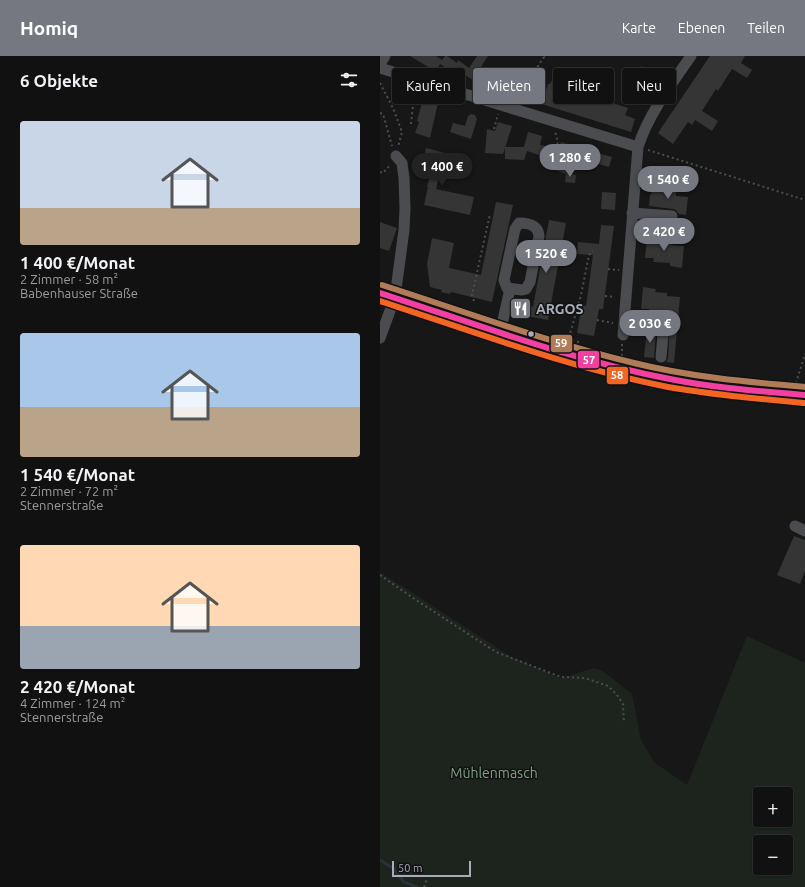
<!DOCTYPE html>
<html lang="de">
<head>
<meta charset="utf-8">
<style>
	body { margin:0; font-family:Ubuntu,sans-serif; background:#1a1a1a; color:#f1f3f6; height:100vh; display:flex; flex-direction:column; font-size:15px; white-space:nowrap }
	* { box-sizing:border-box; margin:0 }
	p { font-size:13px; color:#9c9d9f }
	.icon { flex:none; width:22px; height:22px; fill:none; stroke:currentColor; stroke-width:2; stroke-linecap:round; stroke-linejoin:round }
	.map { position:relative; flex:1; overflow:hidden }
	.sheet { display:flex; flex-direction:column; background:#111; width:380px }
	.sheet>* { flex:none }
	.top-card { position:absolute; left:12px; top:12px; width:353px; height:36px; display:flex; gap:8px }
	.buttons { position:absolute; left:373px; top:731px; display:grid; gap:8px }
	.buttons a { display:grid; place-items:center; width:40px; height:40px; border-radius:4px; background:#111; box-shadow:0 1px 3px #0004,0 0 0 1px #303131; font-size:20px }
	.scale { position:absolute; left:12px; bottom:10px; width:79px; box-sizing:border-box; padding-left:4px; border:2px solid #a8adb8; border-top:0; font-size:11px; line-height:14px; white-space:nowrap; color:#a8adb8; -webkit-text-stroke:3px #111113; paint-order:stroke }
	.price { position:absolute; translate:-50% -34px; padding:0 9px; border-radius:14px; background:#757880; color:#fff; font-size:13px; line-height:26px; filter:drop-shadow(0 1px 2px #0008) }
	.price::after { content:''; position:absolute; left:50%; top:24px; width:12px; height:9px; margin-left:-6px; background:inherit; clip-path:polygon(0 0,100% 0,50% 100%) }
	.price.current { background:#222; color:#fff }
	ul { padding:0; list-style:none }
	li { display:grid; align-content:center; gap:8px; height:212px; padding:0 20px }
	li span { display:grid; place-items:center; height:124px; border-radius:4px; color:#555 }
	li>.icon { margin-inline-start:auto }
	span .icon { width:72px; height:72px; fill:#fffc; stroke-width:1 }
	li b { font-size:17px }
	h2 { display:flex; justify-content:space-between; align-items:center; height:48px; padding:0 20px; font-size:17px }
	.pill { padding:0 14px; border-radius:4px; background:#111; box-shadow:0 1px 3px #0004,0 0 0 1px #303131; font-size:14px; line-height:36px }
	.pill.current { background:#757880; color:#fff }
	header { display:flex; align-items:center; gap:24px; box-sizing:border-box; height:56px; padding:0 20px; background:#757880; color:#fff }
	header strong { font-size:19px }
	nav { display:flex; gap:22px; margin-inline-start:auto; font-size:14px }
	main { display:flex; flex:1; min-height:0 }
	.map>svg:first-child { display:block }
</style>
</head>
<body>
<header>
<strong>Homiq</strong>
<nav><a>Karte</a><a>Ebenen</a><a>Teilen</a></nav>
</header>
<main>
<section class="sheet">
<h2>6 Objekte<svg class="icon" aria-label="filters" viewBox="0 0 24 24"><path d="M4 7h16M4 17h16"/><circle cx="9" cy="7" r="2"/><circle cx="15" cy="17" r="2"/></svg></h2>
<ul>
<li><span style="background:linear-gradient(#c9d6e8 70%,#b9a48a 0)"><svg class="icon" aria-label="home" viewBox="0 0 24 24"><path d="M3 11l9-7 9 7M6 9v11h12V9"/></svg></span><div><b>1 400 €/Monat</b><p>2 Zimmer · 58 m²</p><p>Babenhauser Straße</p></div></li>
<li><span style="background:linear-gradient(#a9c7e8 60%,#b9a48a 0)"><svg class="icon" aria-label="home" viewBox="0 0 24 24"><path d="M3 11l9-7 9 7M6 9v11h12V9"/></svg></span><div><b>1 540 €/Monat</b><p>2 Zimmer · 72 m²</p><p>Stennerstraße</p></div></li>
<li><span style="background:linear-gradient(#ffd9b3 65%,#9aa5b1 0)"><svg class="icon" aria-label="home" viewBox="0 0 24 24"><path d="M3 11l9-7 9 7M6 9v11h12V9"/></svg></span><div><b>2 420 €/Monat</b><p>4 Zimmer · 124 m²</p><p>Stennerstraße</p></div></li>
</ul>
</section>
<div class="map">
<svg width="425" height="831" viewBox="0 0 425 831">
	<rect width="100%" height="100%" fill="#171717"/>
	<path fill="#1d241e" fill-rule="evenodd" d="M0 516 133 602 181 622 214 612 223 615 252 638 261 684 275 707 307 729 367 580 425 607V831H0ZM380 738H406V764H380ZM380 786H406V812H380Z"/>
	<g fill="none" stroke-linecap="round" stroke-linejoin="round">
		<path stroke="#2a3239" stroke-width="3" d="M0 804 13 812 24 826 37 831"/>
	</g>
	<path fill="#353536" d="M30 0H56L62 4 65 0H67L77 7 78 4 89 12 97 0H108L93 24 85 19 82 23 60 8 56 15 51 12H50Z
		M330 0H365L361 7 372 14 367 22 352 13 338 35 336 33 322 55 338 65 332 75 315 64 312 69 308 66 293 88 278 77Z
		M261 10 278 19 270 34 253 26Z
		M171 25 183 29 181 40 215 49 217 42 248 52 245 59 255 63 251 76 152 45 150 47 142 41 147 33 161 42 164 34H166L168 28H170Z
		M15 31 34 37 31 47 12 41Z
		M43 43 58 47 50 82 35 77 39 66 37 65Z
		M91 58 95 59 97 63 91 83 70 76 73 67 85 70 88 60Z
		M118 66 132 70 123 98 105 97 107 73 115 75Z
		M148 76 162 80 160 89 176 92 177 91 179 92 181 86 194 90 186 118 170 112 173 104 147 95 144 104 125 103V91H144Z
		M46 92 65 97 56 133 94 141 90 159 44 149 48 131H47L49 123 40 121Z
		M214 96 232 101 229 111 211 106Z
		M186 117 196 119 195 127 185 126Z
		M273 130 284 131 283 135 296 136V140L308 141 306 159 299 158 296 154 293 153 269 150 270 139H271Z
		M222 136 236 137 235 154 221 153Z
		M116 146 133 149 112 246 71 236 70 238 61 236 62 234 50 231 47 208 52 182 74 187 69 212 101 219Z
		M169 164 186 167 168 264 152 261 132 255 136 245 153 251Z
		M0 166 17 172 9 195 0 192Z
		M221 169 234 170 223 253H219L214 280 197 277 202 249 206 250 213 199 197 198 198 186 219 188Z
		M267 181 280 182V185L292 186 291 189 304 190 302 212 290 210V207L273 206 274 202H265Z
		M263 231 276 233 275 236 287 237V240L300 241 294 307 286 306 288 302 290 265 285 261V258L269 256V253H261Z
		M267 274 276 275 274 302 264 301Z
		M414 480 425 484V515L420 528 397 519Z"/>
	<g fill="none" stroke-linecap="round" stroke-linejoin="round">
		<path stroke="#4d4e52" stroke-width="2" stroke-dasharray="2 3" stroke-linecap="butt" d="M0 27 13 52 22 76 18 91
			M141 36 164 1 162 0
			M0 57 3 58 12 90
			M31 68 33 49 37 34
			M114 73 118 58
			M268 94 425 144
			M169 112 178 86 175 75
			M0 116 3 117 11 108
			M228 213 239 214
			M225 240 235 241
			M94 245 92 239 110 158
			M217 264 233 267
			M199 286 192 284 190 278 201 239 209 199 213 195
			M242 300V288
			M416 327 425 298
			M0 519 36 544 116 596 181 621 205 622 228 630 237 639 243 648 244 667
			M44 831 47 823"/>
		<path stroke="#4b4c50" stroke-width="11" d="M0 8 5 0
			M0 12 258 91
			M252 157 292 160
			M139 167C149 167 158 169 159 180L150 226 146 233 142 234 127 232 124 224 135 173Z
			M244 266 284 268 281 301
			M120 277 130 233
			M243 279 258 91C269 57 291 29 311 0
			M0 282 15 241 24 174 25 152 24 122 22 107 16 100
			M415 470 425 475"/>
		<path stroke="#4d4f52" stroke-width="14" d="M0 237C96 267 191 304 290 323 334 331 380 335 425 339"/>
		<defs>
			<path id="bus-1" d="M0 237C96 268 191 304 290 323 334 332 380 335 425 339"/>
			<path id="bus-2" d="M0 245C95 276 190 312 288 331 333 339 379 343 424 347"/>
			<path id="bus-3" d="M2 229C86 256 169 287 254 307 310 321 368 326 425 331"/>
		</defs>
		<use href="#bus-1" stroke="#111113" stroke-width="9"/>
		<use href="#bus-2" stroke="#111113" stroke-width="9"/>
		<use href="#bus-3" stroke="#111113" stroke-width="9"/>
		<use href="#bus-1" stroke="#f240a1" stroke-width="6"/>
		<use href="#bus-2" stroke="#f26522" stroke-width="6"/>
		<use href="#bus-3" stroke="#b07c57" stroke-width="6"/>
	</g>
	<defs>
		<symbol id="restaurant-square" viewBox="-11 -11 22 22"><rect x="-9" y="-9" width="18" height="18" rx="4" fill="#757880" stroke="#111113"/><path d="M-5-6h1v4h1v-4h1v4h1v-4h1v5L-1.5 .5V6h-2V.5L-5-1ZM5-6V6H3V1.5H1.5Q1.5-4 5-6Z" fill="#fff"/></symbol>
	</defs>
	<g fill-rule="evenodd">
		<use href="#restaurant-square" x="128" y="240" width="25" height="25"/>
	</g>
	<circle fill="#a8adb8" stroke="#111113" stroke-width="1.5" cx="151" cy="278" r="3.5"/>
	<g text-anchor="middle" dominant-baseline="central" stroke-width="3" stroke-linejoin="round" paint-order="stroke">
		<g font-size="14" font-weight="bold" fill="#a8adb8" stroke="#111113" text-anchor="start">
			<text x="156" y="253">ARGOS</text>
		</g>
		<g font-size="14" fill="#7fa381" stroke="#111113">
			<text x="114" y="717">Mühlenmasch</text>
		</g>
	</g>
	<g stroke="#111113" stroke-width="1.5">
		<rect x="170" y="278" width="23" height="19" rx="4" fill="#b07c57"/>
		<rect x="197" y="294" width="23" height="19" rx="4" fill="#f240a1"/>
		<rect x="226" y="310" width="23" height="19" rx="4" fill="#f26522"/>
	</g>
	<g font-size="11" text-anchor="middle" font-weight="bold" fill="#fff">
		<text x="181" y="291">59</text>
		<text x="209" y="308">57</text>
		<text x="237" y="323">58</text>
	</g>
</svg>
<div class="buttons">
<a>+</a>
<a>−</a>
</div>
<div class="scale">50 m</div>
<b class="price" style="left:190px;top:122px">1 280 €</b>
<b class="price current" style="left:62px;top:131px">1 400 €</b>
<b class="price" style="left:288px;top:144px">1 540 €</b>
<b class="price" style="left:284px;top:196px">2 420 €</b>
<b class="price" style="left:166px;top:218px">1 520 €</b>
<b class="price" style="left:270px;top:288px">2 030 €</b>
<div class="top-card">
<a class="pill">Kaufen</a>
<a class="pill current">Mieten</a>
<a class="pill">Filter</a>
<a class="pill">Neu</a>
</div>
</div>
</main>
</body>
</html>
